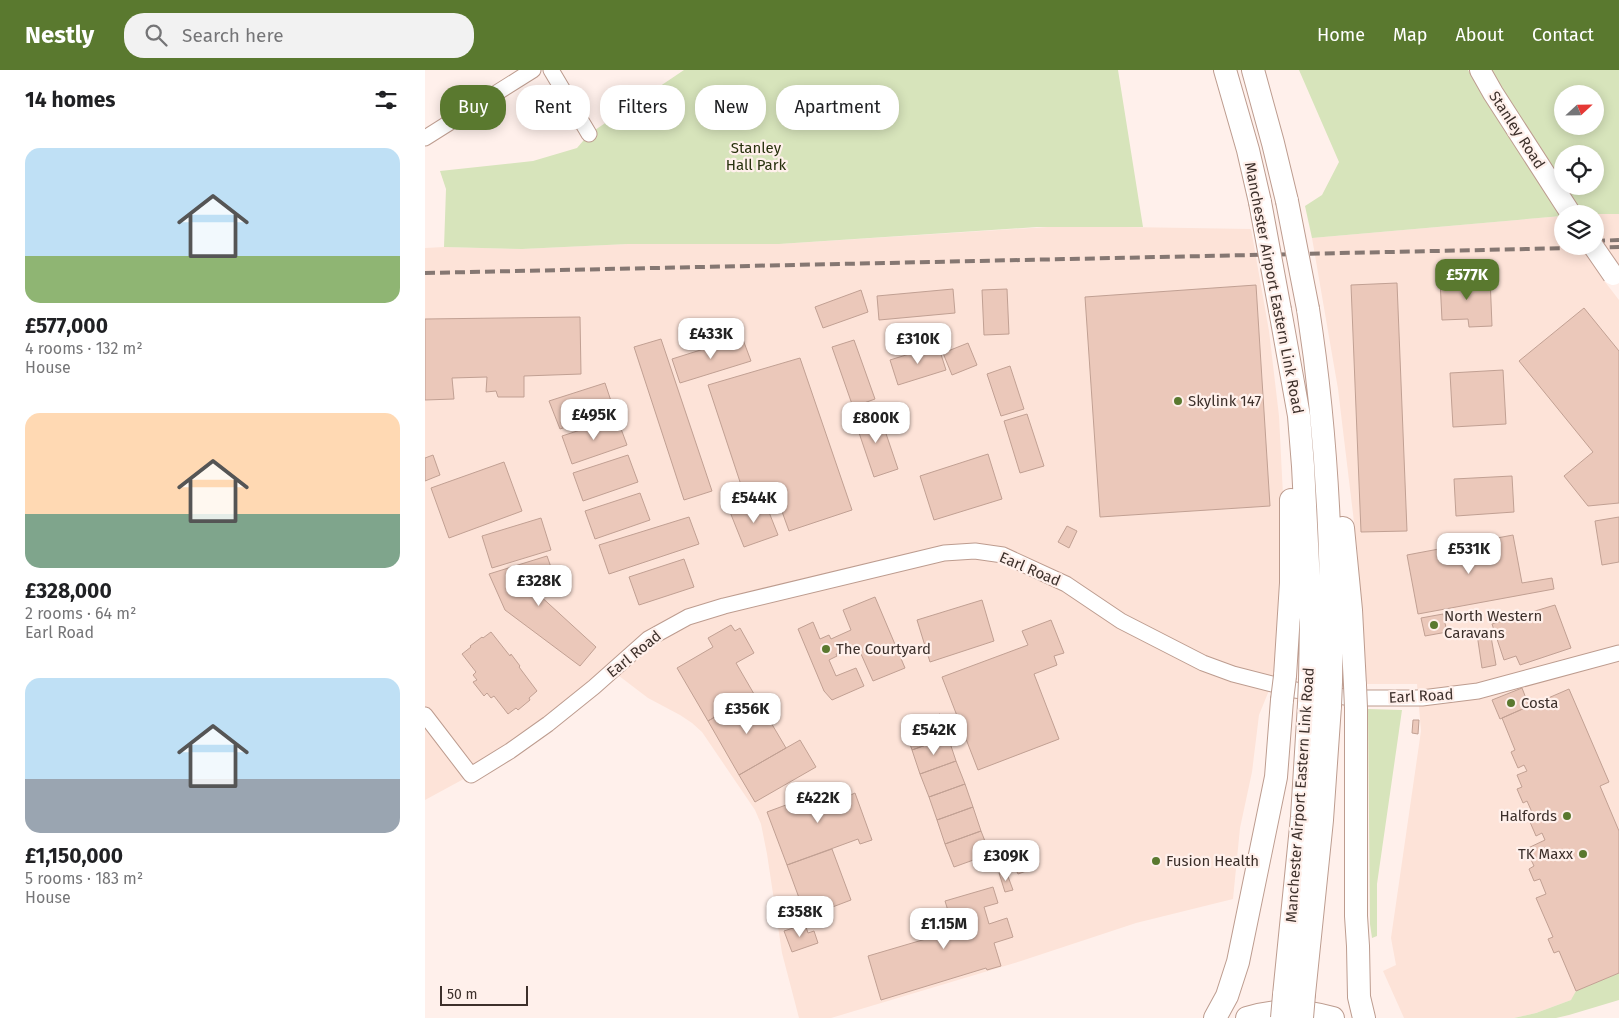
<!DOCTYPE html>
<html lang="en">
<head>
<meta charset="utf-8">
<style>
	body { margin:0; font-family:"Fira Sans",sans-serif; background:#f2f2f2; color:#202124; height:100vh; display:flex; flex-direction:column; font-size:19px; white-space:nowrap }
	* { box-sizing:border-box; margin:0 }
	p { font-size:16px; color:#757577 }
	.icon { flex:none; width:28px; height:28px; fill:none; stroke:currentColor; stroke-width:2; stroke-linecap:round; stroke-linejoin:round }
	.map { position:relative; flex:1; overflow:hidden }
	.panel { display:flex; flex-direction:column; background:#fff; width:425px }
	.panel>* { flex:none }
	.guide { position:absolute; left:15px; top:15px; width:475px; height:45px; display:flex; gap:10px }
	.needle { width:32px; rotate:68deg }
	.buttons { position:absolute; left:1129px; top:15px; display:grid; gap:10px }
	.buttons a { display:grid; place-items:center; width:50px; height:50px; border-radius:50%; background:#fff; box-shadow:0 2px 12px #0003; font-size:25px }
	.scale { position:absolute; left:15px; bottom:12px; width:88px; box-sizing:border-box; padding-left:5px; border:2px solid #3d302b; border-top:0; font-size:14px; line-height:18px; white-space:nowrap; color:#3d302b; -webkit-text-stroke:4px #fff0eb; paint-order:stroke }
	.price { position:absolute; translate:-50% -42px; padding:0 11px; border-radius:10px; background:#fff; color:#222; font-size:16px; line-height:32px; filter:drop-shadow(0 1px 2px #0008) }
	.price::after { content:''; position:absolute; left:50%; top:30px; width:15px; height:11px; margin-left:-8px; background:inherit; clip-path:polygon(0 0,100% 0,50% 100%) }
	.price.active { background:#5a792f; color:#fff }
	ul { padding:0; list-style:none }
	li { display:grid; align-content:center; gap:10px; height:265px; padding:0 25px }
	li span { display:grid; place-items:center; height:155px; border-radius:15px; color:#555 }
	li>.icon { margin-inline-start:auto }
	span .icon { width:90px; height:90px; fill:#fffc; stroke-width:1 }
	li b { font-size:21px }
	h2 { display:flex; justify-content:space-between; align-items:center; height:60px; padding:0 25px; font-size:21px }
	.pill { padding:0 18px; border-radius:20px; background:#fff; box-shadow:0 2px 12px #0003; font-size:18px; line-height:45px }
	.pill.active { background:#5a792f; color:#fff }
	header { display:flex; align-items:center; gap:30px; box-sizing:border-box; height:70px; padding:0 25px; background:#5a792f; color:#fff }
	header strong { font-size:24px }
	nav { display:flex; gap:28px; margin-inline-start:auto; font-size:18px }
	.search { width:350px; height:45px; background:#f2f2f2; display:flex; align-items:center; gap:12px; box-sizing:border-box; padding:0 18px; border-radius:20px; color:#757577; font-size:19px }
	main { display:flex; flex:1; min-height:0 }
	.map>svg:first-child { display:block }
</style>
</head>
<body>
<header>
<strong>Nestly</strong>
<div class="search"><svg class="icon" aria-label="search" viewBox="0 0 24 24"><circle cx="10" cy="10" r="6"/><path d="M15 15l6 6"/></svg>Search here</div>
<nav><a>Home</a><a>Map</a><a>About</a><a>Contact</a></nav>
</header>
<main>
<section class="panel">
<h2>14 homes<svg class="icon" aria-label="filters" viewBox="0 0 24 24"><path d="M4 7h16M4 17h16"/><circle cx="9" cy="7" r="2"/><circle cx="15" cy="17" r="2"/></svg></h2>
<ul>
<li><span style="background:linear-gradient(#bfe0f5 70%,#8fb573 0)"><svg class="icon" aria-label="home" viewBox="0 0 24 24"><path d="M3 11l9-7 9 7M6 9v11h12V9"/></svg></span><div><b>£577,000</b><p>4 rooms · 132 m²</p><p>House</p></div></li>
<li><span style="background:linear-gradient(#ffd9b3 65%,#7fa58c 0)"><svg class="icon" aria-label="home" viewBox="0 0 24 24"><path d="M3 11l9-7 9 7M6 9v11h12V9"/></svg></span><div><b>£328,000</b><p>2 rooms · 64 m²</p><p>Earl Road</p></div></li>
<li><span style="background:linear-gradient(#bfe0f5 65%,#9aa5b1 0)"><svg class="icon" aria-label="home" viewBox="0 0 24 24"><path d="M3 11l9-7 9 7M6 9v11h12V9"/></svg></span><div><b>£1,150,000</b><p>5 rooms · 183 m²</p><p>House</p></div></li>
</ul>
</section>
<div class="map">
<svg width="1194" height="948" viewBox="0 0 1194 948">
	<rect width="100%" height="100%" fill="#fff0eb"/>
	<path fill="#fde3d8" d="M1170 144H1194V204H1174L1194 230V903L1146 930 1111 943 1089 948H979L958 901 971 895 966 868 996 661 992 614H942L932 477 913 319 887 168 1137 146 1138 176H1170Z
		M638 156 826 159 844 261 854 346 860 465 851 603 834 645 827 702 815 758 808 829 711 853 596 891 406 948H374L357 883 342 784 336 754 330 740 277 662 267 653 255 645 223 628 181 596 169 617 46 705 0 730V178L19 177 97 179 203 174H354Z"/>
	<path fill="#d7e4bb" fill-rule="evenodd" d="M259 0H693L718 157H612L354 174H203L97 179 19 177 21 119 15 101 108 91 152 78 164 64Z
		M874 0H1043L1137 146 887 168 880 136 897 125 914 92Z
		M1066 0H1194V144H1155L1106 68ZM1138 24H1170V56H1138ZM1138 84H1170V116H1138Z
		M943 639 977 640 952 814V866L947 868 945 854Z
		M1194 903V930L1144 945 1131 948H1089L1111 943 1146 930 1151 921Z"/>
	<path fill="#ebc8ba" stroke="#c1a093" d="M1065 207 1067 256 1044 257 1043 249 1017 250 1015 210Z
		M972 213 982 461 936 462 926 215Z
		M831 215 845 436 675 447 660 227Z
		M528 219 530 243 454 250 452 226Z
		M582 219 584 264 559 265 557 220Z
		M436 220 443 242 398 258 390 237Z
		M1159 238 1194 281V433L1163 436 1139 406 1168 382 1094 291Z
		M155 247 156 304 99 306V327H73L71 321 61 322 62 307 27 308 29 329 0 330V249Z
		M317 267 326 291 255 313 247 289Z
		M236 269 287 421 259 430 209 277Z
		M429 270 450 329 428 337 407 277Z
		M543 273 552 295 527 305 518 283Z
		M513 275 521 300 473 315 465 290Z
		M375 288 427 440 364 461 350 422 321 430 283 315Z
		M585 296 599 339 576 346 562 304Z
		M1078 300 1081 354 1028 357 1025 303Z
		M180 313 189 340 135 359 124 331Z
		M453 340 473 399 449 407 429 348Z
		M602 344 619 396 595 403 579 351Z
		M192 348 202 375 147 394 137 366Z
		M563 384 577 429 509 450 495 406Z
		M8 385 15 405 0 411V388Z
		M203 385 213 412 158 431 148 403Z
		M79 392 97 441 24 468 6 418Z
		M1087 406 1089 442 1031 446 1029 409Z
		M215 423 225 450 170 469 160 441Z
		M340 432 353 465 319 477 305 442Z
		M264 447 274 474 184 504 174 475Z
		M1194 447V492L1177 495 1170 451Z
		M116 448 126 480 67 498 57 466Z
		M642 456 652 461 644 478 633 472Z
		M1088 465 1097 513 1127 508 1129 519 993 544 982 485Z
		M122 486 132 514 112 523 171 577 155 596 80 540 64 504Z
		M259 489 269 517 214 535 204 507Z
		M450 527 480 598 448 611 432 575 411 584 412 586 404 590 411 606 431 598 439 616 407 630 399 621 373 559 388 552 395 569 404 565 406 569 426 560 418 540Z
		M557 530 569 571 505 592 492 550Z
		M1130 535 1146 578 1095 595 1091 586 1079 590 1067 554Z
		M1018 544 1022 562 1000 566 996 548Z
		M626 550 639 583 629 586 632 595 609 604 634 669 553 700 517 607 603 575 597 561Z
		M306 555 310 561 315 558 329 583 311 593 329 624 283 651 252 598 288 577 283 568Z
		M1065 561 1071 595 1057 598 1052 564Z
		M66 562 85 586 86 584 95 596 94 597 112 621 104 628 105 630 93 640 91 638 83 644 69 626 66 628 62 623 59 626 48 612 52 610 48 605 51 602 37 584 46 577 45 576 57 567 58 568Z
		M1097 618 1104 636 1075 649 1067 630Z
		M1144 619 1184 712 1175 716 1194 761V903L1151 921 1134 881 1129 883 1123 869 1128 867 1111 828 1121 824 1115 809 1109 811 1104 799 1109 796 1101 779 1120 770 1117 763 1111 766 1105 752 1110 749 1102 731 1098 733 1092 719 1097 717 1092 705 1102 701 1099 695 1093 698 1086 682 1090 680 1077 648Z
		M329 624 361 678 314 705 283 651Z
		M515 644 523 667 487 680 479 657Z
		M988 650H994L993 664 987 663Z
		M523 667 531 691 495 704 487 680Z
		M375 670 391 697 330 732 314 705Z
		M531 691 540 714 504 727 495 704Z
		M540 714 548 737 512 750 504 727Z
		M415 715 419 728 430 723 447 770 435 774 433 769 362 795 342 742Z
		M548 737 556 761 520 774 512 750Z
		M556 761 565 784 529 797 520 774Z
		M407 779 426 830 381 847 362 795Z
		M598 787 604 800 593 804 591 800 584 802 581 793Z
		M581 801 588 820 580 822 574 803Z
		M568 817 573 833 559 837 564 854 582 848 588 867 569 873 576 896 562 900 561 898 456 930 443 886 528 861 529 865 536 863 530 842 524 844 520 831Z
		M380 854 383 863 389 861 393 873 367 882 359 861Z"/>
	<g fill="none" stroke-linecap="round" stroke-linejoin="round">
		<defs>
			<path id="minor" d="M126 0 164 64
				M0 68 108 0
				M0 645 46 705 85 681 123 654 169 617 223 569 263 547 299 536 519 483 550 481 578 485 641 514 696 551 778 593 808 604 870 620 927 628H997L1053 621 1194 583"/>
			<path id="major" d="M1055 0 1068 23 1146 144"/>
			<path id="highway" d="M800 0 823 80 835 132
				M828 0 848 73 862 131
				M883 239C902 361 908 489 906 612
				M855 240 874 346 878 396 886 552 885 610
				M918 458 926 540 930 615
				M860 606 866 513V430
				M931 638V846L933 876 934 927 939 948
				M879 924 897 750 905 636
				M859 925 877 747 884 634
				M790 948 802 926 813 892 851 707 857 630
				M822 948C850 939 880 940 908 948"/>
		</defs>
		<use href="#minor" stroke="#bd9c8f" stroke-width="17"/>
		<use href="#major" stroke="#bd9c8f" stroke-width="22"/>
		<use href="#highway" stroke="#bd9c8f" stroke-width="24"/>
		<use href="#minor" stroke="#fff" stroke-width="15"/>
		<use href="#major" stroke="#fff" stroke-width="20"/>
		<use href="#highway" stroke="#fff" stroke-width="22"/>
		<path stroke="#857772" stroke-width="4" stroke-dasharray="10 5" stroke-linecap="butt" d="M1170 171 1194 170
			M0 203 1194 177"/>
		<defs>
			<path id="major-bridge" d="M1168 176 1188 205"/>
			<path id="highway-bridge" d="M862 131 883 239
				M835 132 855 240
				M930 615 931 638
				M857 630 860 606
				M884 634 885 610
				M905 636 906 612
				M857 948 859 925
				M877 948 879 924"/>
		</defs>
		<use href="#major-bridge" stroke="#bd9c8f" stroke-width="22" stroke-linecap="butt"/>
		<use href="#highway-bridge" stroke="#bd9c8f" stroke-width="24" stroke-linecap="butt"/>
		<use href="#major-bridge" stroke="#fff" stroke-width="20"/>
		<use href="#highway-bridge" stroke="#fff" stroke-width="22"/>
	</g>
	<g fill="#5a792f" stroke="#fff0eb" stroke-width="2">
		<circle cx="753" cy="331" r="5"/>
		<circle cx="1009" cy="555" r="5"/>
		<circle cx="401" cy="579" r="5"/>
		<circle cx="1086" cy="633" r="5"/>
		<circle cx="1142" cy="746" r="5"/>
		<circle cx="1158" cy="784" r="5"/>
		<circle cx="731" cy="791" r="5"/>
	</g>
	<g text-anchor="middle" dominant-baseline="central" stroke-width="4.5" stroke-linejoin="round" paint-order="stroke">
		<g font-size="15" fill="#3d302b" stroke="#fff0eb">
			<text transform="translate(1092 60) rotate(57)">Stanley Road</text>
			<text transform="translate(849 218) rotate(79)">Manchester Airport Eastern Link Road</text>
			<text transform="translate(605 499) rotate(23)">Earl Road</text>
			<text transform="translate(209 584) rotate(-39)">Earl Road</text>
			<text transform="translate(996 626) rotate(-3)">Earl Road</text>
			<text transform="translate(875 725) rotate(-86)">Manchester Airport Eastern Link Road</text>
		</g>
		<g font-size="15" fill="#29320e" stroke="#fff0eb">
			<text x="331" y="78">Stanley<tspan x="331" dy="17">Hall Park</tspan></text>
		</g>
		<g font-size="15" fill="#3d302b" stroke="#fff0eb" text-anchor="start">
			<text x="763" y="331">Skylink 147</text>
			<text x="1019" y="546">North Western<tspan x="1019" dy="17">Caravans</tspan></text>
			<text x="411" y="579">The Courtyard</text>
			<text x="1096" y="633">Costa</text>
			<text x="1132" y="746" text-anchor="end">Halfords</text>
			<text x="1148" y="784" text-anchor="end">TK Maxx</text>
			<text x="741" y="791">Fusion Health</text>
		</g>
	</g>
</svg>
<div class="buttons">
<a><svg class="needle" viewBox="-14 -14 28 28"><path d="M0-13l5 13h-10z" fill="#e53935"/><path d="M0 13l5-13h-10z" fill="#757577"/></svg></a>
<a><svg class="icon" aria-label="locate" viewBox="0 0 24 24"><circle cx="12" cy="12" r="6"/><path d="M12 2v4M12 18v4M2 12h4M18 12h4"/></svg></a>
<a><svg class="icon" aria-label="layers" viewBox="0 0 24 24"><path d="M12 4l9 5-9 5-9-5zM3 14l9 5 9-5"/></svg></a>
</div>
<div class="scale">50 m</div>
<b class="price active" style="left:1042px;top:231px">£577K</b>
<b class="price" style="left:286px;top:290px">£433K</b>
<b class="price" style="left:493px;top:295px">£310K</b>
<b class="price" style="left:169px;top:371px">£495K</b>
<b class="price" style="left:451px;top:374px">£800K</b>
<b class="price" style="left:329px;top:454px">£544K</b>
<b class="price" style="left:1044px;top:505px">£531K</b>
<b class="price" style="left:114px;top:537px">£328K</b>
<b class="price" style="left:322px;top:665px">£356K</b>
<b class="price" style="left:509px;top:686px">£542K</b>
<b class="price" style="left:393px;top:754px">£422K</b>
<b class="price" style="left:581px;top:812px">£309K</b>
<b class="price" style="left:375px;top:868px">£358K</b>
<b class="price" style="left:519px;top:880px">£1.15M</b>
<div class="guide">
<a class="pill active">Buy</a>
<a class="pill">Rent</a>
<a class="pill">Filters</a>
<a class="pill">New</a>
<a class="pill">Apartment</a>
</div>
</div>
</main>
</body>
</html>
